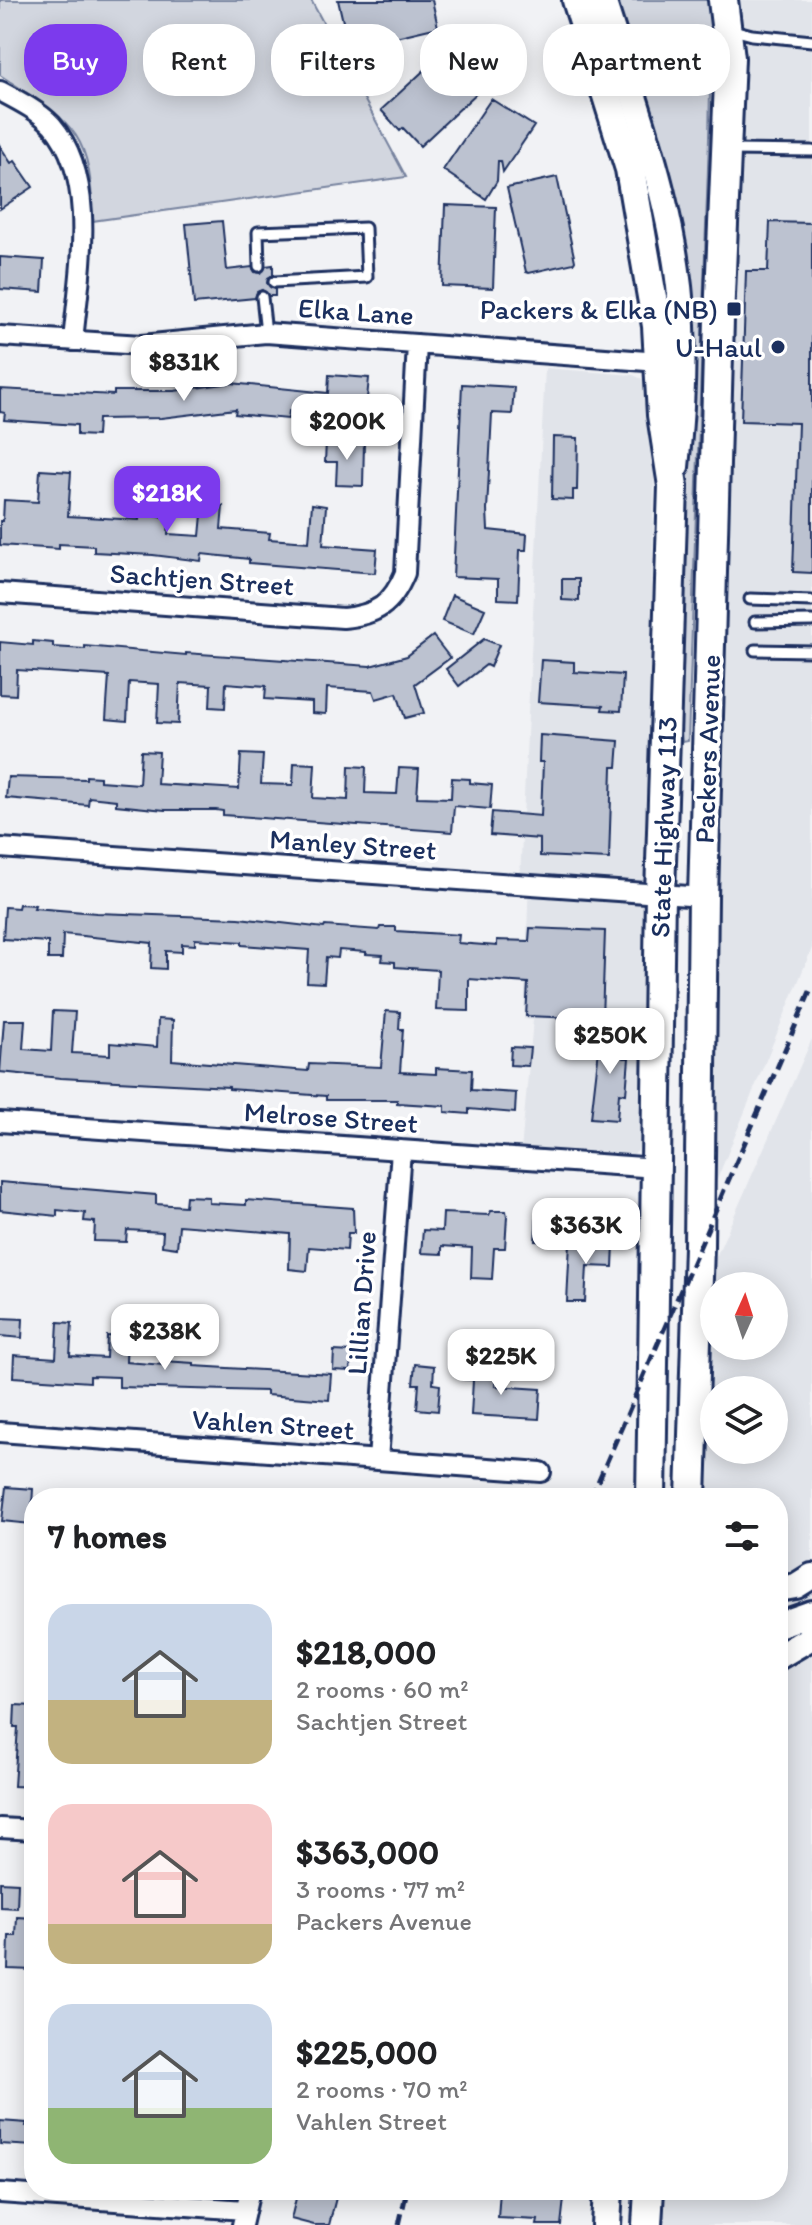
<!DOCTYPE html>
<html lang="en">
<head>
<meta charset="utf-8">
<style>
	body { margin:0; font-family:Itim,sans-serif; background:#f2f2f2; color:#202124; height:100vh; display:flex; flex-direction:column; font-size:30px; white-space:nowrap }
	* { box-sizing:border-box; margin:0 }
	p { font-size:26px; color:#757577 }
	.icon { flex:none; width:44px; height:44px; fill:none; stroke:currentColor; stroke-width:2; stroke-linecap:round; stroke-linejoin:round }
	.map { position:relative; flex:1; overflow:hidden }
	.drawer { position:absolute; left:24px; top:1488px; width:764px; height:712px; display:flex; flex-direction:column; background:#fff; border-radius:32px; box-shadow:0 4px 20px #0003 }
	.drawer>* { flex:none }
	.banner { position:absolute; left:24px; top:24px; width:764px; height:72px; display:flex; gap:16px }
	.needle { width:52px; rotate:3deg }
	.fabs { position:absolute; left:700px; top:1272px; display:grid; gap:16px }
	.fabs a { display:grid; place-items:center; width:88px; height:88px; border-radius:50%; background:#fff; box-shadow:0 4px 20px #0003; font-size:40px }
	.price { position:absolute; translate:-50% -68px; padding:0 18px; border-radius:16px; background:#fff; color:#222; font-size:26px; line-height:52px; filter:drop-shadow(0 2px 4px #0008) }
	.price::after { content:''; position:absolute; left:50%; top:48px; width:24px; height:18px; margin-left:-12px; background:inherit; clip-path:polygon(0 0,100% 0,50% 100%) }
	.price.on { background:#7c3aed; color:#fff }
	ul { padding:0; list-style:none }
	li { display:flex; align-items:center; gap:24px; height:200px; padding:0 24px }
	li span { display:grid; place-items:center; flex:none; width:224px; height:160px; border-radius:24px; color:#555 }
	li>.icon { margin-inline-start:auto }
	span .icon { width:96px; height:96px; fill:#fffc; stroke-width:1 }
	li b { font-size:34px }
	h2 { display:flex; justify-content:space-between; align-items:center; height:96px; padding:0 24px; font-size:34px }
	.pill { padding:0 28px; border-radius:32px; background:#fff; box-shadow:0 4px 20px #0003; font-size:28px; line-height:72px }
	.pill.on { background:#7c3aed; color:#fff }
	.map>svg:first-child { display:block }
</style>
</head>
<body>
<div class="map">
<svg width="812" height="2225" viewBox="0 0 812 2225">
	<rect width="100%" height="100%" fill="#f1f2f5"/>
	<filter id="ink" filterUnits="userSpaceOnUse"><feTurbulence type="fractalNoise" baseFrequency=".0125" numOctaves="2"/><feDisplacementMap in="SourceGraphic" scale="16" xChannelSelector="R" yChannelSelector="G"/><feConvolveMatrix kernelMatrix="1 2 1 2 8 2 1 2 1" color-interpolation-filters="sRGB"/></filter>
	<g filter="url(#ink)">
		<path fill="#e1e4ea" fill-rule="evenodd" d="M736 0H812V948L700 1221Z
			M545 368 633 375 647 381 655 444 641 1138 638 1151 628 1158 521 1151 533 1020 524 1019 529 878H520Z
			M812 1039V2225H647L649 2190H778V1498H691L698 1298ZM714 1286H774V1346H714ZM714 1390H774V1450H714Z"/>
		<path fill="#d2d6df" stroke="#76829e" stroke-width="2" d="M0 0H311L406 177 92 221C93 130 71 122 0 75Z
			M617 0H709L711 38 709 139 688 741 682 742 678 701 686 394 650 107Z"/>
		<path fill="#bcc2d0" stroke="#1b2f5e" stroke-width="2" d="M338 0H432L438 27 353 47 348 25 344 26Z
			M444 52 480 90 420 146 403 128 400 131 381 110Z
			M491 99 534 126 503 172 501 161H498L497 181 486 199 443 170Z
			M0 146 11 163 15 161 33 187 0 209Z
			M557 177 575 261 574 263 529 273 526 272 507 188Z
			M445 205 496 207 493 288 442 286Z
			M222 221 227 270 252 267 255 272 260 273 266 266 273 265V275L268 278 267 283 275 289V296H269L262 290 257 292 255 298 194 304 186 224Z
			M770 222 812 223V573L793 572 798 423 741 421 746 271H768Z
			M0 257 44 260 42 292 0 289Z
			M329 375 369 378 365 419 289 411 288 419 235 414 236 409 161 418 98 419 97 436 77 435V425L4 420 5 413 0 412V389L114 395V391H174L231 383 328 393Z
			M462 384 514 387 512 414 492 413 487 510 488 530 527 534 526 550H520L518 600 498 599V579L453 577Z
			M553 437 578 438 577 490H573V500L552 499Z
			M326 442 364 443 363 486 336 485 337 462H325Z
			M40 470 71 472 68 516 139 520V515L169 517 168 534 200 536 203 504 223 506 221 529 270 533 269 539 309 542 312 504 326 506 323 545 377 549 375 573 249 563V559L202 554 201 561 153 555 94 552V546L59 544V549L0 545V521H3L4 500 38 502Z
			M562 579H579V601L562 600Z
			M452 595 485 609 474 634 442 621Z
			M433 636 450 658 415 684 424 713 405 718 397 693 376 699 373 691 327 688 326 714 312 713V702L265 699 266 686 226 683 225 708 210 707 211 685 180 683 178 724 157 723 159 684 129 682 127 721 106 719 109 676 17 670 16 695 0 694V642L33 645V641L53 643V647L85 649V646L186 655V653L370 666 407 656Z
			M484 639 499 645 490 667 486 665 459 686 446 669Z
			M541 660 574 662V672L623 675 621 711 602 710 603 706 538 702Z
			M540 735 619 741 617 767H612L609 859 540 856V839L490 835 492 812 541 816 543 762H539Z
			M141 751 159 752 157 784 239 789 241 754 263 755 261 784 293 785 294 763 315 764 313 798 348 800 349 766 366 767 365 793 397 794 399 768 419 769 417 797 451 798 452 778 470 779V783L492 785 490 809 454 806 452 832 223 815V811L216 810H165L116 805V800L89 797 88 805 6 798 8 777 86 779V776L100 777V781L139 784Z
			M19 904 35 905 34 908 97 913 239 918 324 928 325 926 379 930 380 927H396V931L459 935 458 943 497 946V940L529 941 530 928 605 931 602 1019 526 1016 528 983 469 979V1011L436 1010 438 970 395 967V962L382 961 383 955 366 954V952L339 950 338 958 326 957 324 983 307 982 309 950 242 945V942L195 939V945L182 944V952L166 951V969L151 968 152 943 63 934 62 959H48V942L3 939 5 907 18 908Z
			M53 1011 75 1012 72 1053 110 1055V1043L157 1047 158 1019 173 1020 172 1060 308 1071 309 1064 381 1067 386 1011 400 1012 399 1029H403L400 1072 436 1074V1068L472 1070 471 1090 516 1093 515 1113 469 1109V1114L445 1112V1106L397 1103V1100H326V1096L229 1089V1087L61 1078 0 1072 4 1020H25L23 1049 51 1051Z
			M601 1032 625 1034 624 1058H629L626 1094 619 1093 617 1120 591 1118Z
			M511 1047 530 1048 528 1066 510 1065Z
			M0 1182 156 1195V1204L185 1206 186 1196 209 1197V1203L246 1205V1200L353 1208 354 1233H348L347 1250 309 1247 307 1271 289 1269 290 1234 179 1225 177 1248 162 1246 163 1232 127 1230 126 1242 94 1241 95 1222 84 1221 85 1213 57 1210V1216L0 1210Z
			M491 1211H506L507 1216 505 1248H494L492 1279 471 1278 472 1248 442 1246V1254L421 1253 423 1230 442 1231 443 1213 489 1215Z
			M537 1214H551V1219H557L556 1242 535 1241Z
			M570 1242 614 1244 613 1267 587 1266 585 1302H567Z
			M0 1318 23 1319 22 1338 0 1336Z
			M58 1322 72 1323 70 1356 106 1358 107 1336 127 1337 126 1362 164 1365V1361L194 1363V1366L331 1374 329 1400 267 1395V1391L119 1387V1377L90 1376V1382L13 1377 14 1355 56 1358Z
			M334 1351 352 1352 350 1371 333 1370Z
			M464 1363 483 1365 481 1377 496 1378 495 1386 541 1389 539 1419 471 1415 473 1380 462 1379Z
			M415 1364 434 1366 433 1384 440 1385 438 1411 417 1409 419 1384H413Z
			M6 1487 33 1489 31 1524 2 1521Z
			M15 1705 34 1706V1787L14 1786 18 1727H14Z
			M0 1882 18 1883 17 1908 0 1907Z
			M17 1917 34 1918 33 1970 8 1969 9 1936H16Z
			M0 2121 27 2123 26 2126 34 2127V2146L0 2144Z
			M298 2190H338L329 2225H314L291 2219Z
			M500 2190H565L561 2225H537L538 2220 498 2218Z"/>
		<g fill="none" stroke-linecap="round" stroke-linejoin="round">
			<defs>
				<path id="lane" d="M733 30 752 35 812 41
					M730 150 812 151
					M259 266 258 232 365 228 367 277 274 282
					M262 297 266 333
					M750 599 812 601
					M755 622 812 621
					M755 650 812 651"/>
				<path id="street" d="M0 91C17 100 39 111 52 125 99 180 79 275 73 341
					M0 336 142 345 266 333 660 362
					M0 593 343 618C376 615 392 605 405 573L417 344
					M0 848 703 897
					M0 1122 657 1168
					M0 1432 541 1472
					M378 1460 401 1150
					M0 1828 34 1830
					M0 2193 245 2210
					M242 2225 250 2190"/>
				<path id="secondary" d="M603 0C636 106 678 214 682 326 684 373 681 420 676 467
					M778 1589 796 1586 812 1576
					M778 1625 812 1613
					M778 1657 812 1637"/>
				<path id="primary" d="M577 0 630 169 657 326 662 415 673 486 660 894 651 1498
					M691 1498 699 1246 703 897 719 319 730 58 723 0
					M606 2225 608 2190
					M647 2225 649 2190"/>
			</defs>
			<use href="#lane" stroke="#1b2f5e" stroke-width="15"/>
			<use href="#street" stroke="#1b2f5e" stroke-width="24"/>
			<use href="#secondary" stroke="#1b2f5e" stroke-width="30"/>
			<use href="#primary" stroke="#1b2f5e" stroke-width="34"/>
			<use href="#lane" stroke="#fff" stroke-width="9"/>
			<use href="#street" stroke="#fff" stroke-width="18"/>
			<use href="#secondary" stroke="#fff" stroke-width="24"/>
			<use href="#primary" stroke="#fff" stroke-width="28"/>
			<path stroke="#1b2f5e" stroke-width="5" stroke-dasharray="12 6" stroke-linecap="butt" d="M591 1498 812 987
				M399 2225 407 2190"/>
		</g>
	</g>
	<g fill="#1b2f5e" stroke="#fff" stroke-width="3">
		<rect x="726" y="301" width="16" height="16" rx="4"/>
		<circle cx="778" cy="347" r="8"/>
	</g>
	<g text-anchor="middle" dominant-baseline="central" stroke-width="7" stroke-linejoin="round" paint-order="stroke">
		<g font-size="28" fill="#1b2f5e" stroke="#fff" text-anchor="end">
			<text x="718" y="309">Packers &amp; Elka (NB)</text>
			<text x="762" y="347">U-Haul</text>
		</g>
		<g font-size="28" fill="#1b2f5e" stroke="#fff">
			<text transform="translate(356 311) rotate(4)">Elka Lane</text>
			<text transform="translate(202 579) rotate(4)">Sachtjen Street</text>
			<text transform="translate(707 749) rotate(-88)">Packers Avenue</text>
			<text transform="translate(663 827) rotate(-88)">State Highway 113</text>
			<text transform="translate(353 844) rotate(4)">Manley Street</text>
			<text transform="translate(331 1117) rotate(4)">Melrose Street</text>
			<text transform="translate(361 1303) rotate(-86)">Lillian Drive</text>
			<text transform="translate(273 1424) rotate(4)">Vahlen Street</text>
		</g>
	</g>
</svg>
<div class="fabs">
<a><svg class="needle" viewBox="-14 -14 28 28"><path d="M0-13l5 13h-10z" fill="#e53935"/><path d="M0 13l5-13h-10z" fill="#757577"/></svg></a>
<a><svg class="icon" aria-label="layers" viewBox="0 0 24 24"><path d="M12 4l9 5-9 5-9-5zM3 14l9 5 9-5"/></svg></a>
</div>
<b class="price" style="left:184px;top:403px">$831K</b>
<b class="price" style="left:347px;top:462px">$200K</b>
<b class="price on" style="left:167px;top:534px">$218K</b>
<b class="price" style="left:610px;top:1076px">$250K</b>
<b class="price" style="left:586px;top:1266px">$363K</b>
<b class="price" style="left:165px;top:1372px">$238K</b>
<b class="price" style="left:501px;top:1397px">$225K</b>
<div class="banner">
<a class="pill on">Buy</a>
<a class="pill">Rent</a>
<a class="pill">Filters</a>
<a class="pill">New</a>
<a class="pill">Apartment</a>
</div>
<section class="drawer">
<h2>7 homes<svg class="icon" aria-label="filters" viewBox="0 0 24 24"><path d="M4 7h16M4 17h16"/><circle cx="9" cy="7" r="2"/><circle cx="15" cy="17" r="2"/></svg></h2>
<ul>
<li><span style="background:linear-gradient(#c9d6e8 60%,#c2b280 0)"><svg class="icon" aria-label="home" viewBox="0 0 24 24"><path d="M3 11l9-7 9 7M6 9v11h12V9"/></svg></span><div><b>$218,000</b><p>2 rooms · 60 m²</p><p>Sachtjen Street</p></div></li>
<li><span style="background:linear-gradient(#f6c9c9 75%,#c2b280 0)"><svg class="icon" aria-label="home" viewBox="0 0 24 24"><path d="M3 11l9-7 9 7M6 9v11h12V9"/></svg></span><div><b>$363,000</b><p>3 rooms · 77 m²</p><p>Packers Avenue</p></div></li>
<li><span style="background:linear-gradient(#c9d6e8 65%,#8fb573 0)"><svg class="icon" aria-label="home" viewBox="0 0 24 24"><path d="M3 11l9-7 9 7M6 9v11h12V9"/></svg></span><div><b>$225,000</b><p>2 rooms · 70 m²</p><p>Vahlen Street</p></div></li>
</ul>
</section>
</div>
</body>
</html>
